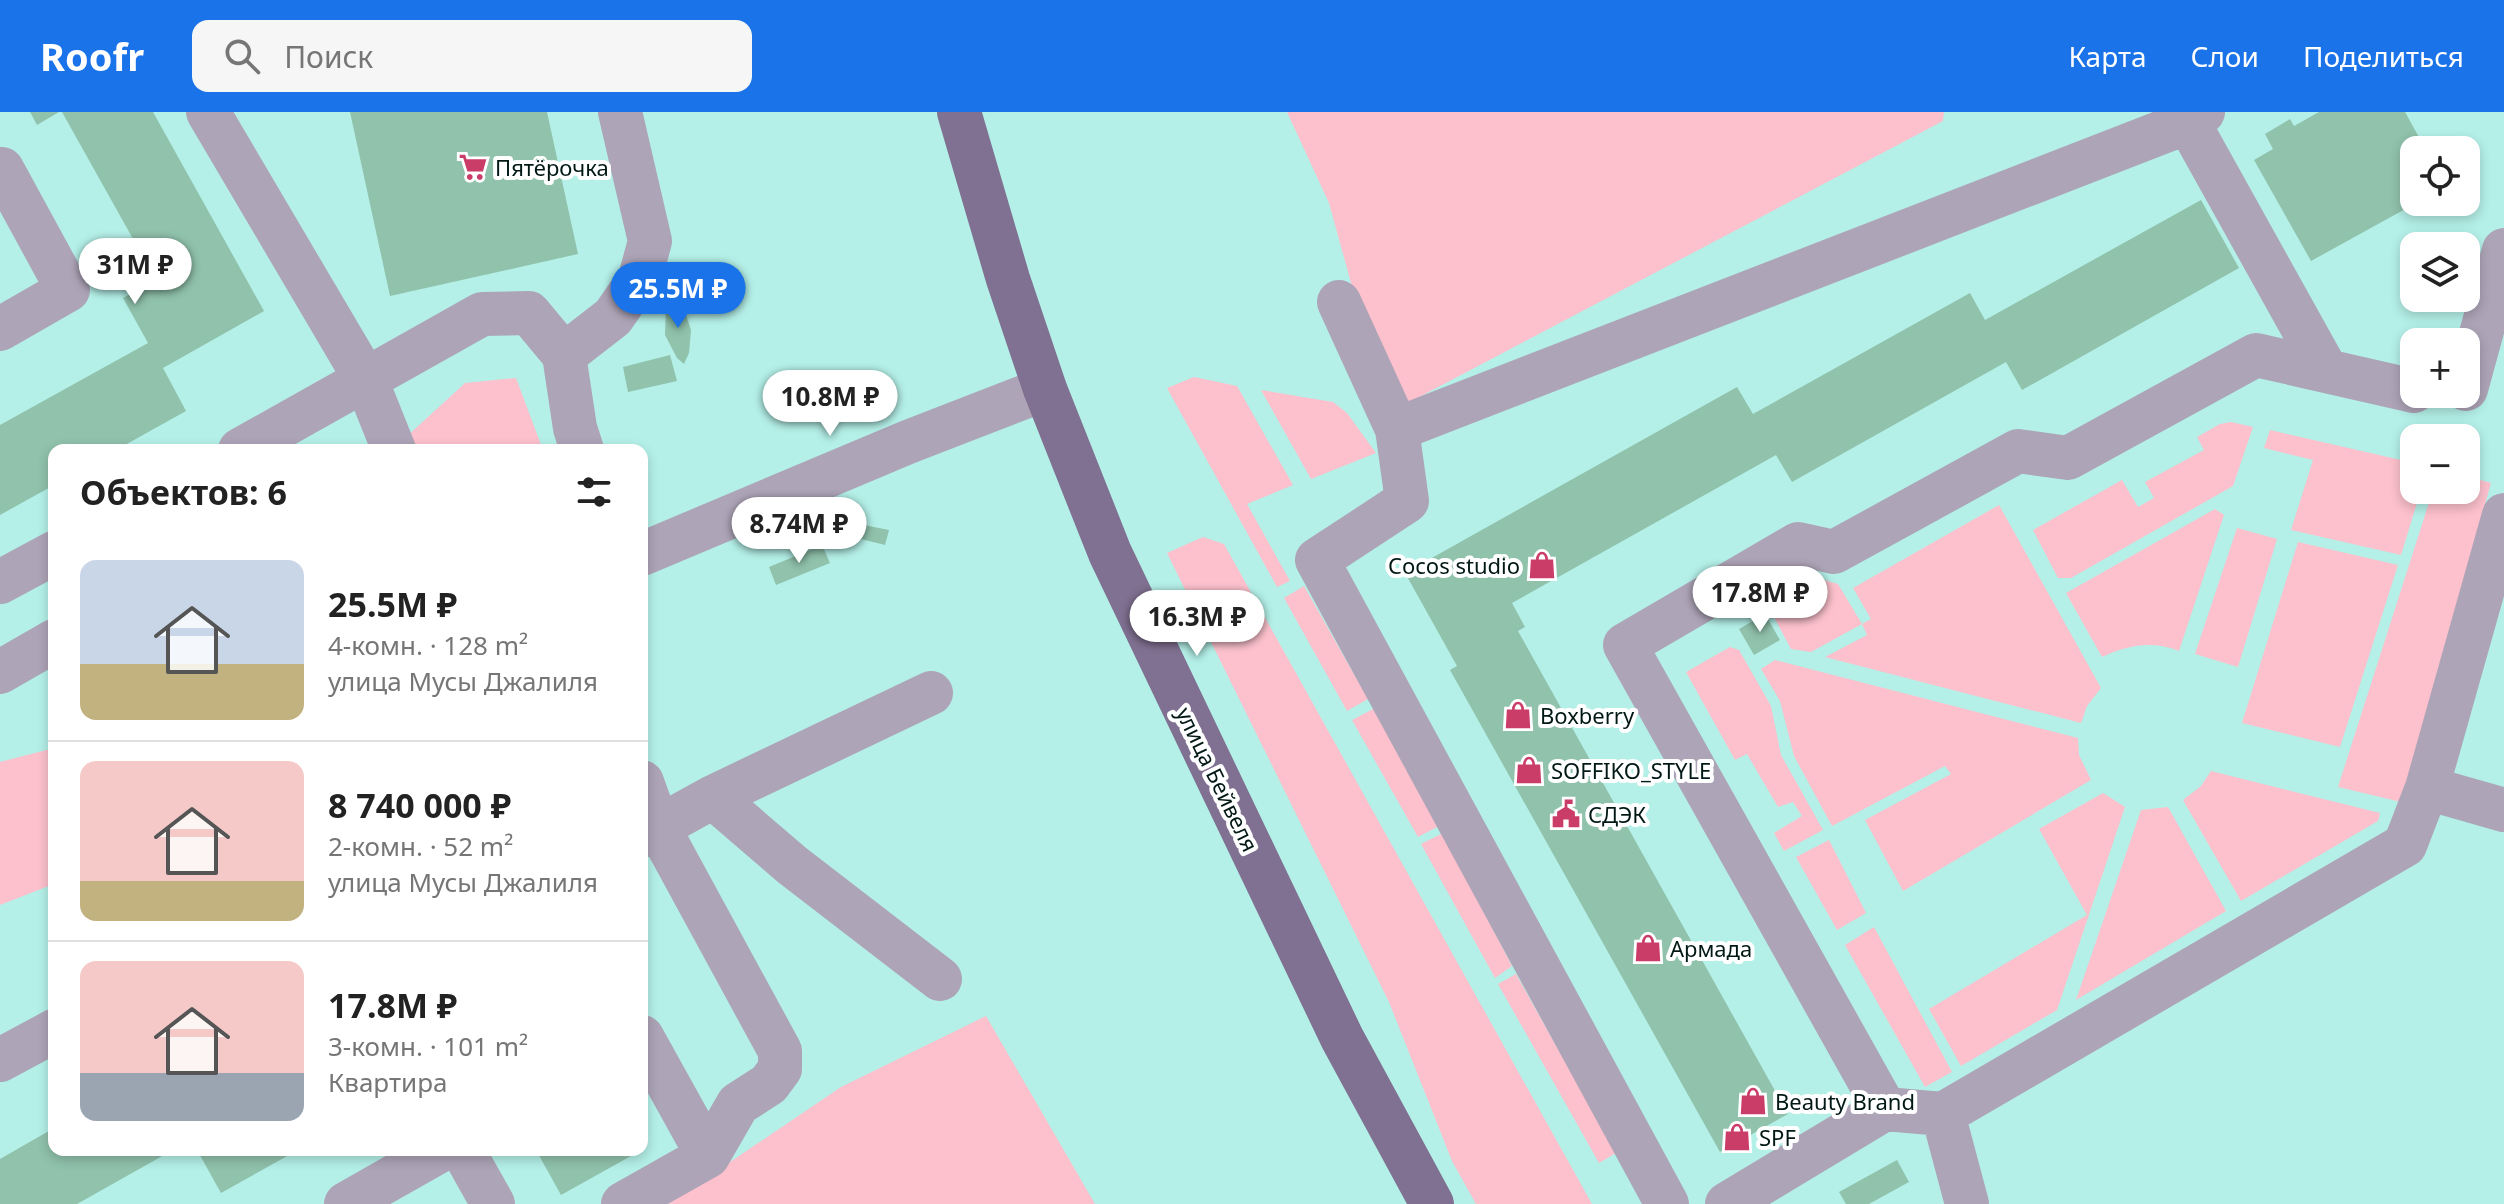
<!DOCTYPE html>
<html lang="ru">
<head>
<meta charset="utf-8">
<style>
	body { margin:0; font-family:"Noto Sans",sans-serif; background:#f6f6f6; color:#222; height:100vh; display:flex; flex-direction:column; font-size:30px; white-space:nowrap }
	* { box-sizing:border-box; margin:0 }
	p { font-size:26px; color:#767676 }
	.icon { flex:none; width:44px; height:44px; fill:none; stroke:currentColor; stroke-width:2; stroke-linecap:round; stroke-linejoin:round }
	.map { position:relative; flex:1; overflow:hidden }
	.drawer { position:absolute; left:48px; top:332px; width:600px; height:712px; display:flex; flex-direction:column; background:#fff; border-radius:16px; box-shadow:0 4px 12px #0003 }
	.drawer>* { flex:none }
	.controls { position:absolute; left:2400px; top:24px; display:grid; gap:16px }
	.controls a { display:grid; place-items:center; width:80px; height:80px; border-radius:16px; background:#fff; box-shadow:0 4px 12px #0003; font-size:40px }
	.price { position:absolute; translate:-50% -68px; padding:0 18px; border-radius:28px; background:#fff; color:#222; font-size:26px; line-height:52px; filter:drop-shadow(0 2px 4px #0008) }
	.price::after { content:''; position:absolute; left:50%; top:48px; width:24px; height:18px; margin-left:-12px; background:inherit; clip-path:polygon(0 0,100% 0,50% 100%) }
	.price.on { background:#1a73e8; color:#fff }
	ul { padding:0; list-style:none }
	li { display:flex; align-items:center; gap:24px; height:200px; padding:0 32px }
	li+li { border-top:2px solid #e0e0e0 }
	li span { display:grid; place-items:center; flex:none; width:224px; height:160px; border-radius:16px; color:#555 }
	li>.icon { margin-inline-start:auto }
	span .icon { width:96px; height:96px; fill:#fffc; stroke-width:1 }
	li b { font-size:34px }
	h2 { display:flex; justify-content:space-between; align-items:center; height:96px; padding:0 32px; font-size:34px }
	header { display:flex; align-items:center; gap:48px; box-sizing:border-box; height:112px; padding:0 40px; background:#1a73e8; color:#fff }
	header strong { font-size:38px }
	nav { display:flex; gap:44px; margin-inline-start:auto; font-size:28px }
	.search { width:560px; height:72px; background:#f6f6f6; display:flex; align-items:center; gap:20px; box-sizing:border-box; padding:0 28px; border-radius:16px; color:#767676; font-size:30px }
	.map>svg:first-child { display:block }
</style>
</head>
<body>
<header>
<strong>Roofr</strong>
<div class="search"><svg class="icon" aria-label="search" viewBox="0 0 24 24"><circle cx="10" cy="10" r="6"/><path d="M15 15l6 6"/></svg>Поиск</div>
<nav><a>Карта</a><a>Слои</a><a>Поделиться</a></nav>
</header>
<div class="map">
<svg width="2504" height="1092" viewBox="0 0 2504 1092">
	<rect width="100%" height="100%" fill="#b4f0e8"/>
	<path fill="#fcc1cc" d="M1287 0H1944L1943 9 1387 302 1329 91Z
		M1194 265 1237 274 1293 373 1247 392 1290 469 1277 475 1167 276Z
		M516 266 543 338H392L465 271Z
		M1261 278 1333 290 1347 301 1376 341 1311 367Z
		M2231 310 2253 315 2233 374 2071 466H2058L2033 418 2122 368 2138 395 2154 386 2145 370 2204 338 2197 325 2220 312Z
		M2270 318 2414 351V378H2421L2401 443 2291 418 2313 348 2264 336Z
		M2466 364 2491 371 2401 690 2338 675 2433 378H2466Z
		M1999 393 2101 576 2087 594 2081 611 1825 545 1867 523 1862 512 1811 540 1791 537 1767 492 1814 465 1838 472 1862 512 1871 507 1853 476Z
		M2215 397 2224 403 2179 539C2153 528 2127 533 2102 545L2066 481Z
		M2237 416 2277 427 2238 555 2195 542Z
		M1203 425 1224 432 1592 1092H1476L1452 1049 1389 890 1167 441Z
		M2298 430 2398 453 2340 635 2242 611Z
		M1304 474 1368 587 1347 599 1284 486Z
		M1730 535 1739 538 1771 594 1781 643 1823 718 1784 739 1774 721 1802 704 1793 690 1778 695 1747 642 1735 648 1686 560Z
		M1775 548 2078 626 2079 643 2091 668 1903 779 1865 708 1951 662 1945 654 1832 714 1794 644 1780 589 1761 557Z
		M1373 597 1439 714 1418 725 1352 608Z
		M54 636V772L0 793V650Z
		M2211 659 2380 701 2378 709 2241 789 2183 688 2201 674Z
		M2103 681 2125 695 2057 898 1961 954 1929 897 2087 803 2039 717Z
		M2168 695 2226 799 2076 888 2141 698Z
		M1443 721 1512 854 1495 866 1421 732Z
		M1829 728 1866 801 1837 818 1796 745Z
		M1874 815 1952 960 1925 975 1845 833Z
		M1516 862 1616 1041 1599 1051 1498 872Z
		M986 904 1095 1092H668L841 975Z"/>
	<path fill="#90c2ac" d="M30 0H59L37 13Z
		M62 0H153L264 199 163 256 186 299 116 338H54V373L0 403V313L148 231 123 186 156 168Z
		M350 0H547L578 142 390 184Z
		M2319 0H2405L2426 38H2414V90H2418L2311 149 2254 48 2273 37 2265 22 2290 7 2294 14Z
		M2201 88 2239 156 2022 278 2006 250 1792 370 1776 343 1512 491 1525 515 1518 519 1788 1002 1720 1040 1450 558 1457 554 1405 461 1737 275 1753 302 1970 181 1985 208Z
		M673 184 683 194 691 218 689 241 684 252 677 246 665 223 666 195Z
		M670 243 677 269 628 280 623 255Z
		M864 413 889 418 885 433 861 427Z
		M822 433 830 451 776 473 769 455Z
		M1765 502 1780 528 1754 543 1739 517Z
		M54 1016V1038H173L77 1092H0V1047Z
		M197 1038H298L221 1081Z
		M536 1038H627L631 1044 561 1083Z
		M1897 1048 1909 1070 1869 1092H1846L1839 1080Z"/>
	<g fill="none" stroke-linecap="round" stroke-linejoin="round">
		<path stroke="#ada4b7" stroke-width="44" d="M208 0 366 268 394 338
			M2188 10 2326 258
			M1339 190 1397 317
			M0 217 68 178 2 57
			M564 243 575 316 582 338
			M2466 277 2504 138
			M240 338 482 202 529 201 564 243 613 205 640 166 650 129 620 0
			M642 442 908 330 1045 277
			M0 470 54 441
			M0 560 54 529
			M2427 676 2504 698
			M713 685 792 753 940 867
			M642 724 713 685 931 581
			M642 925 708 1044
			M0 948 54 919
			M1885 997 1625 533 1798 432 1834 440 2018 339 2068 346 2256 243 2414 279
			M1943 1002 1967 1092
			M458 1038 466 1044 493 1092
			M346 1092 441 1038
			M623 1092 708 1044 738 992 769 972 780 957V939L658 715 642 670
			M1667 1092 1317 448 1407 389 1397 317 2188 10 2203 0
			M1727 1092 1885 997 1943 1002 2405 733 2427 676 2504 403"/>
		<path stroke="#807091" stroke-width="44" d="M959 0 1008 167 1045 277 1110 441 1342 926 1432 1092"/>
	</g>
	<defs>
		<symbol id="supermarket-bare" viewBox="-9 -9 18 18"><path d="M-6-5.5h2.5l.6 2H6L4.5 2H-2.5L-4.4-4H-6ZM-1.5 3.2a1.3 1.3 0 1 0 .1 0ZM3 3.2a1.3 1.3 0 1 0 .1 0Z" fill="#cb3d69" stroke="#fff" stroke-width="2.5" paint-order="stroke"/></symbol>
		<symbol id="shop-bare" viewBox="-9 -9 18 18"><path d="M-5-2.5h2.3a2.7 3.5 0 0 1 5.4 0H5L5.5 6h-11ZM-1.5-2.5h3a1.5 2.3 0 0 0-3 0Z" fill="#cb3d69" stroke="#fff" stroke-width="2.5" paint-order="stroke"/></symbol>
		<symbol id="civic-bare" viewBox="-9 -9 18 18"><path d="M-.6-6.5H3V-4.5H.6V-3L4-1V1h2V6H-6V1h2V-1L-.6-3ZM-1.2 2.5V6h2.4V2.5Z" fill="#cb3d69" stroke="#fff" stroke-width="2.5" paint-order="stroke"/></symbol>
	</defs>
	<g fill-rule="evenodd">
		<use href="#supermarket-bare" x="453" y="35" width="40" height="40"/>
		<use href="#shop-bare" x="1522" y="433" width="40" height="40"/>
		<use href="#shop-bare" x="1498" y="583" width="40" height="40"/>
		<use href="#shop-bare" x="1509" y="638" width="40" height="40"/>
		<use href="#civic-bare" x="1546" y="682" width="40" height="40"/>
		<use href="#shop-bare" x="1628" y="816" width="40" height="40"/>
		<use href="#shop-bare" x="1733" y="969" width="40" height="40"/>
		<use href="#shop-bare" x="1717" y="1005" width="40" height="40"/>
	</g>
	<g text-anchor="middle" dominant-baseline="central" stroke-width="8" stroke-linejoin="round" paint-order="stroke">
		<g font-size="22" fill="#011815" stroke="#fff" text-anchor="start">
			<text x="495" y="55">Пятёрочка</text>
			<text x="1520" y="453" text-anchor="end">Cocos studio</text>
			<text x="1540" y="603">Boxberry</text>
			<text x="1551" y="658">SOFFIKO_STYLE</text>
			<text x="1588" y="702">СДЭК</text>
			<text x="1670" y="836">Армада</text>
			<text x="1775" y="989">Beauty Brand</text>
			<text x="1759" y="1025">SPF</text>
		</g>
		<g font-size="22" fill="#011815" stroke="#fff">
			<text transform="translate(1218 667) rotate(64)">улица Бейвеля</text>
		</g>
	</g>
</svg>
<div class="controls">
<a><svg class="icon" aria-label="locate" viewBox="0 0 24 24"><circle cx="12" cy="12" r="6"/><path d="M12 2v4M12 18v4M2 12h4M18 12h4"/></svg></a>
<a><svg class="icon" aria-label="layers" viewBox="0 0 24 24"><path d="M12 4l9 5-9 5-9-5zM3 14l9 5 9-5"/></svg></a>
<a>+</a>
<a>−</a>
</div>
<b class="price" style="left:135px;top:194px">31M ₽</b>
<b class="price on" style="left:678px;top:218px">25.5M ₽</b>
<b class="price" style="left:830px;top:326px">10.8M ₽</b>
<b class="price" style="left:799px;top:453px">8.74M ₽</b>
<b class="price" style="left:1760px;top:522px">17.8M ₽</b>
<b class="price" style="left:1197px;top:546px">16.3M ₽</b>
<section class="drawer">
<h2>Объектов: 6<svg class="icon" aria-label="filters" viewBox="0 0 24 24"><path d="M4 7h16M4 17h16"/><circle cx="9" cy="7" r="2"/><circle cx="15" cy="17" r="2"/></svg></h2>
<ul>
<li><span style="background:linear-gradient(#c9d6e8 65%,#c2b280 0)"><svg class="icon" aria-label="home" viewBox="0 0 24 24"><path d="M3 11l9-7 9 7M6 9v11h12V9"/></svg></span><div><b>25.5M ₽</b><p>4-комн. · 128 m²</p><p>улица Мусы Джалиля</p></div></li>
<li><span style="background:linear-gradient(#f6c9c9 75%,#c2b280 0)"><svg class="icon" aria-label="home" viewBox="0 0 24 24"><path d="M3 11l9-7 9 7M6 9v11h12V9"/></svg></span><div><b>8 740 000 ₽</b><p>2-комн. · 52 m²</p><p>улица Мусы Джалиля</p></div></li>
<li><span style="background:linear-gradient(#f6c9c9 70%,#9aa5b1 0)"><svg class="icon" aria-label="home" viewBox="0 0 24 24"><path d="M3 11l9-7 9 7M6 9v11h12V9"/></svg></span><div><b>17.8M ₽</b><p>3-комн. · 101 m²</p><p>Квартира</p></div></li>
</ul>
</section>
</div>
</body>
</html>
